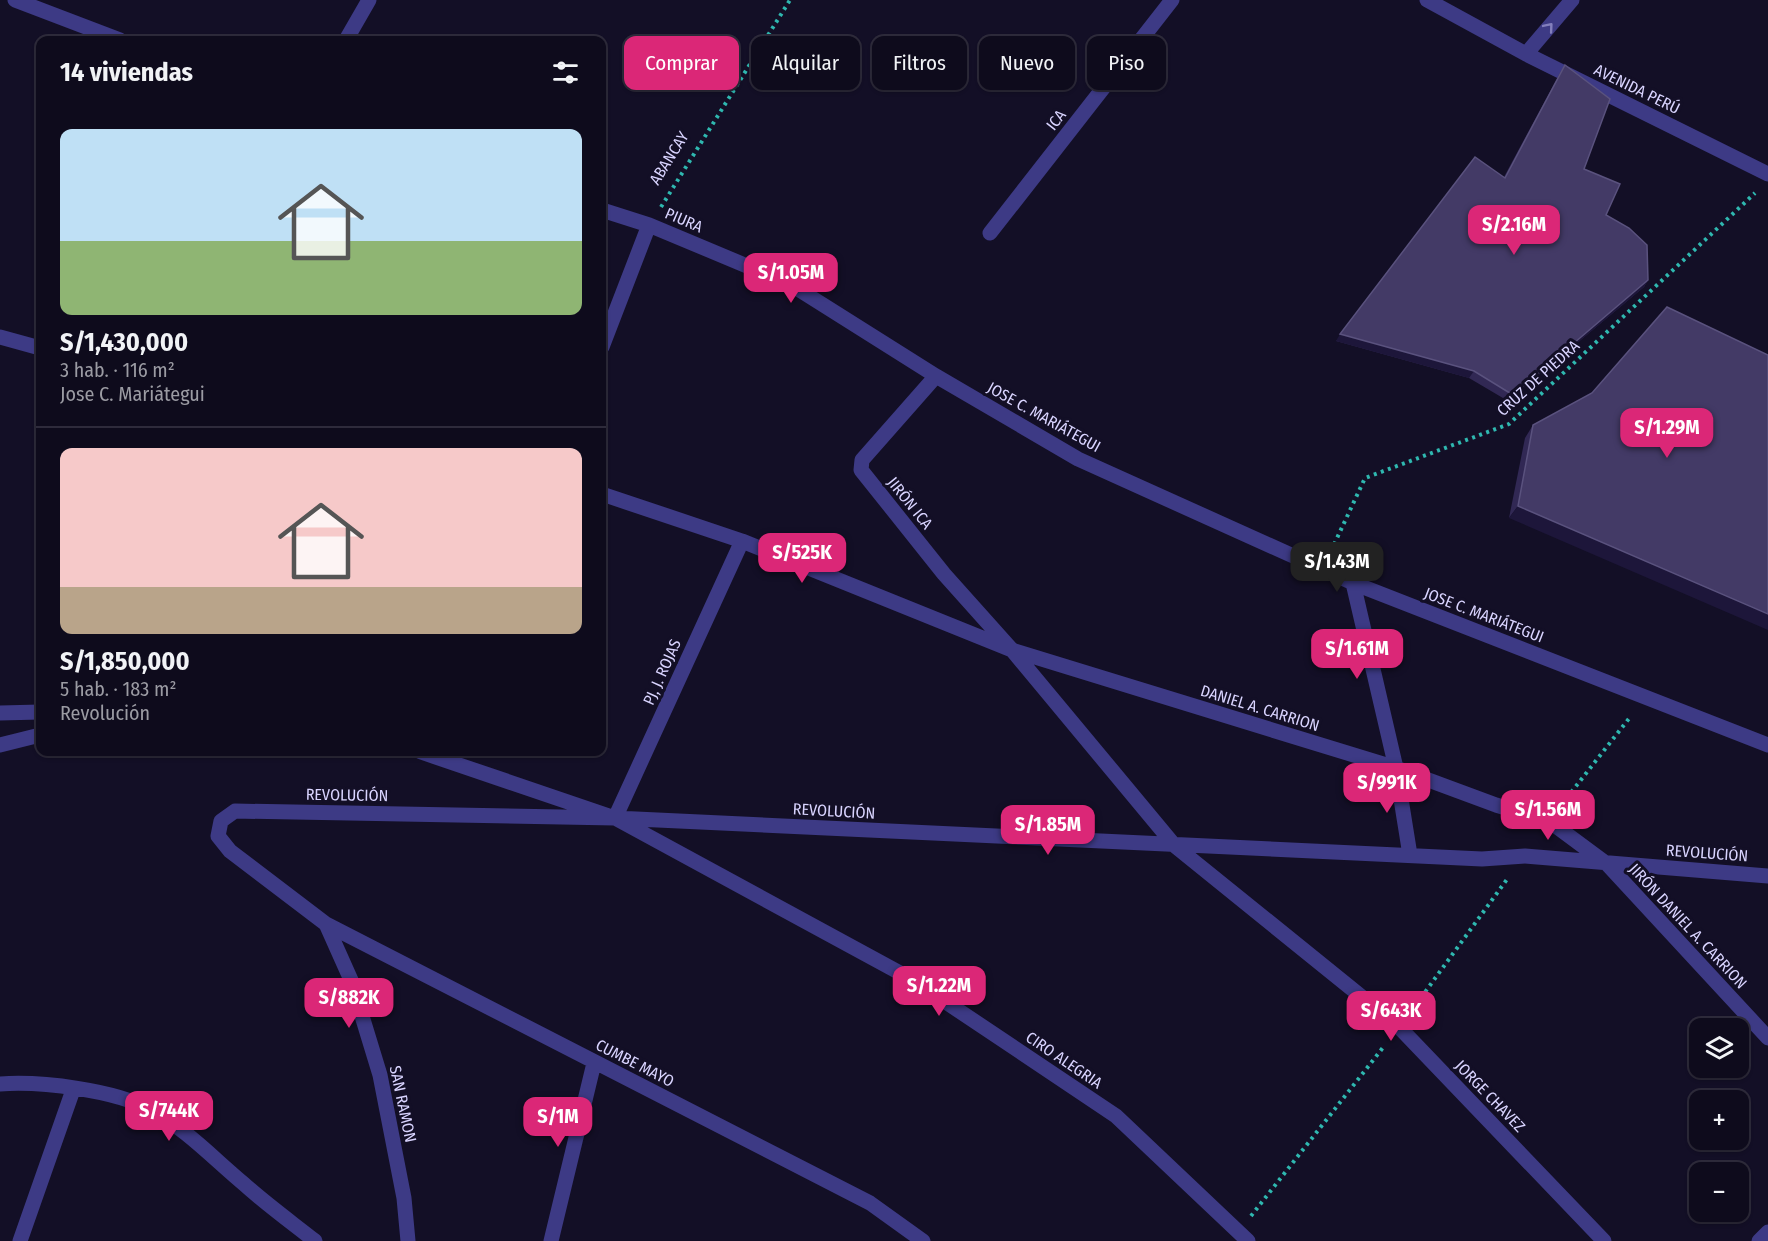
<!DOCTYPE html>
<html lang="es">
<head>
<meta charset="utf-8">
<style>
	body { margin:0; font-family:"Fira Sans Condensed",sans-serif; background:#1c1929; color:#f1f3f6; height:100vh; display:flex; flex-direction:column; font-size:22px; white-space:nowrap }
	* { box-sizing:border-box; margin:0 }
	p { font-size:20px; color:#9b9ba3 }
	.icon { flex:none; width:33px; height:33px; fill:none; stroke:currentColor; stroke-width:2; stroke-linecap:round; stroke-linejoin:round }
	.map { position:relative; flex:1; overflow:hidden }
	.sheet { position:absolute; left:36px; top:36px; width:570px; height:720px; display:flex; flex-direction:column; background:#0e0b1c; border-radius:12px; box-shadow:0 2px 4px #0004,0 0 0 2px #2e2b3b }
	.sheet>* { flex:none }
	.guide { position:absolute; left:624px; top:36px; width:570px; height:54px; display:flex; gap:12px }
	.controls { position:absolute; left:1689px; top:1018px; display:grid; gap:12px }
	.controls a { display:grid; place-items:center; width:60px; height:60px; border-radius:12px; background:#0e0b1c; box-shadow:0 2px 4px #0004,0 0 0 2px #2e2b3b; font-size:30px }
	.price { position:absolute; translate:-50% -51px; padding:0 14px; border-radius:12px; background:#db2777; color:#fff; font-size:20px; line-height:39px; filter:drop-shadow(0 2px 3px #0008) }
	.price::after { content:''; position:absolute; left:50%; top:36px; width:18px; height:14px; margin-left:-9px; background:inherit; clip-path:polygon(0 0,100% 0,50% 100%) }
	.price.selected { background:#222; color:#fff }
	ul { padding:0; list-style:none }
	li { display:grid; align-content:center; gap:12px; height:318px; padding:0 24px }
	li+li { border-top:2px solid #2e2b3b }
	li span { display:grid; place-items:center; height:186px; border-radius:12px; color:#555 }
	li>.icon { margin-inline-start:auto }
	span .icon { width:108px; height:108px; fill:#fffc; stroke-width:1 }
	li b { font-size:26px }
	h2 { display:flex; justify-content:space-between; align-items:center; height:72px; padding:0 24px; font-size:26px }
	.chip { padding:0 21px; border-radius:12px; background:#0e0b1c; box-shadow:0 2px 4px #0004,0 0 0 2px #2e2b3b; font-size:21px; line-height:54px }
	.chip.selected { background:#db2777; color:#fff }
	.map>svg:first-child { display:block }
</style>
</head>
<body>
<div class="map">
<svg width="1768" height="1241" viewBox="0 0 1768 1241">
	<rect width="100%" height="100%" fill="#130f26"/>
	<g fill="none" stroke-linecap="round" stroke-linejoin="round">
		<path stroke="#2fb8b0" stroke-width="4" stroke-dasharray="3 4.5" stroke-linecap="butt" d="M661 207 790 0
			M1331 551 1365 478 1509 424 1755 193
			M1562 804 1631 716
			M1412 1010 1508 878
			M1251 1216 1385 1045"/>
		<path stroke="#3d3a85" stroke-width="15" d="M15 0 120 40
			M1427 0 1526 54 1768 174
			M346 40 369 0
			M1526 54 1572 0
			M602 210 649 225 790 284 936 376 1078 459 1353 583 1768 745
			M990 233 1172 0
			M0 337 40 348
			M602 347 649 225
			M936 376 862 460 861 470 944 574 1012 650 1175 846 1399 1027 1604 1241
			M602 494 742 541 1012 650 1396 768 1496 805 1549 821 1607 864 1768 1038
			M1353 583 1396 768 1410 855
			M0 713 40 712
			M0 745 40 735
			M421 752 615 818 913 980 1116 1116 1248 1241
			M615 818 742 541
			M326 924 870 1203 923 1241
			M0 1084C41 1081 115 1090 151 1110 186 1129 214 1159 244 1184 266 1204 291 1222 315 1241
			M20 1241 73 1090
			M408 1241 404 1198 380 1075 351 980 326 924 230 851 218 836 221 821 235 811 615 818 1482 859 1525 856 1768 876
			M551 1241 594 1063
			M1759 1241 1768 1232"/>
	</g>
	<path fill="#312854" d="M1565 65 1584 169 1606 215 1648 280 1644 287 1508 401 1469 378 1336 341 1504 177 1561 71Z
		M1667 307 1509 518 1525 438 1533 425 1592 393Z"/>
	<path fill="#1d163a" d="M1648 280 1644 287 1508 401 1513 395Z
		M1340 334 1474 371 1469 378 1336 341Z
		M1518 506 1768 614V630L1509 518Z"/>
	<path fill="#433a66" stroke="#5a527e" stroke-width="1.5" d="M1565 65 1610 99 1584 169 1620 184 1606 215 1629 228 1647 245 1648 280 1513 395 1474 371 1340 334 1475 157 1505 178Z
		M1667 307 1768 355V614L1518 506 1533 425 1592 393Z"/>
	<defs><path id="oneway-chevron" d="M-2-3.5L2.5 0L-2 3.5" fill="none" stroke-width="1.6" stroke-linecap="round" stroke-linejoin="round" transform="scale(1.5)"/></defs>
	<use stroke="#837fbc" href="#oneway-chevron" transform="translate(1549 27) rotate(-50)"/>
	<g text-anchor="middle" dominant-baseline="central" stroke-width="6" stroke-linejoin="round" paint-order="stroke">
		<g font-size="16" fill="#d9d4ff" stroke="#130f26">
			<text transform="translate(1637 89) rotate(26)">AVENIDA PERÚ</text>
			<text transform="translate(1056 120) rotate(-52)">ICA</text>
			<text transform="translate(669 158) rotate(-58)">ABANCAY</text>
			<text transform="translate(684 220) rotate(23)">PIURA</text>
			<text transform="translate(1538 378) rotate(-42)">CRUZ DE PIEDRA</text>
			<text transform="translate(1044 417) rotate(29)">JOSE C. MARIÁTEGUI</text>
			<text transform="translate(910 503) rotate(51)">JIRÓN ICA</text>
			<text transform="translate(1484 615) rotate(21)">JOSE C. MARIÁTEGUI</text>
			<text transform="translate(662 672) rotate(-66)">PJ, J. ROJAS</text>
			<text transform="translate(1260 708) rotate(17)">DANIEL A. CARRION</text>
			<text transform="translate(347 795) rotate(1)">REVOLUCIÓN</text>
			<text transform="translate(834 811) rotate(3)">REVOLUCIÓN</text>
			<text transform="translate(1707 853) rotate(4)">REVOLUCIÓN</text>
			<text transform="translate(1688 926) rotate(47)">JIRÓN DANIEL A. CARRION</text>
			<text transform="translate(1064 1060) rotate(34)">CIRO ALEGRIA</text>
			<text transform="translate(635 1063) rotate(27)">CUMBE MAYO</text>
			<text transform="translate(1490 1096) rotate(46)">JORGE CHAVEZ</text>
			<text transform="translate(403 1104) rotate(78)">SAN RAMON</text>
		</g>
	</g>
</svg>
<div class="controls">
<a><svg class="icon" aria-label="layers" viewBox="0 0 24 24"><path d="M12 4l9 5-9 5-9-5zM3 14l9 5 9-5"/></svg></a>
<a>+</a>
<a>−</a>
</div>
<b class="price" style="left:1514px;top:256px">S/2.16M</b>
<b class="price" style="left:791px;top:304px">S/1.05M</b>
<b class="price" style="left:1667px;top:459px">S/1.29M</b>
<b class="price" style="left:802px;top:584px">S/525K</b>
<b class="price selected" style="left:1337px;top:593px">S/1.43M</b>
<b class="price" style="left:1357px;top:680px">S/1.61M</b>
<b class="price" style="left:1387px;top:814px">S/991K</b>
<b class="price" style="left:1548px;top:841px">S/1.56M</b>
<b class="price" style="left:1048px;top:856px">S/1.85M</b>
<b class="price" style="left:939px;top:1017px">S/1.22M</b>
<b class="price" style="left:349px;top:1029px">S/882K</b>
<b class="price" style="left:1391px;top:1042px">S/643K</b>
<b class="price" style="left:169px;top:1142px">S/744K</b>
<b class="price" style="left:558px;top:1148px">S/1M</b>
<div class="guide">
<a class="chip selected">Comprar</a>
<a class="chip">Alquilar</a>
<a class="chip">Filtros</a>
<a class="chip">Nuevo</a>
<a class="chip">Piso</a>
</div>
<section class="sheet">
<h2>14 viviendas<svg class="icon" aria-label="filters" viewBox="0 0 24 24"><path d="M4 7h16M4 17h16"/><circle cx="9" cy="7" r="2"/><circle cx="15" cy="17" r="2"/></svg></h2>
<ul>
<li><span style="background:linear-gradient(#bfe0f5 60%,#8fb573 0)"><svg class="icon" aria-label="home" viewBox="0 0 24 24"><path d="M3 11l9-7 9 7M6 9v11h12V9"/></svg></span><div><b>S/1,430,000</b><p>3 hab. · 116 m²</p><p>Jose C. Mariátegui</p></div></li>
<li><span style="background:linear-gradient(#f6c9c9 75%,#b9a48a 0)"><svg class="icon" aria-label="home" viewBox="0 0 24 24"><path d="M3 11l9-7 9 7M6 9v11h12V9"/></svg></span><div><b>S/1,850,000</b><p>5 hab. · 183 m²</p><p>Revolución</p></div></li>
</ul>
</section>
</div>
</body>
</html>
